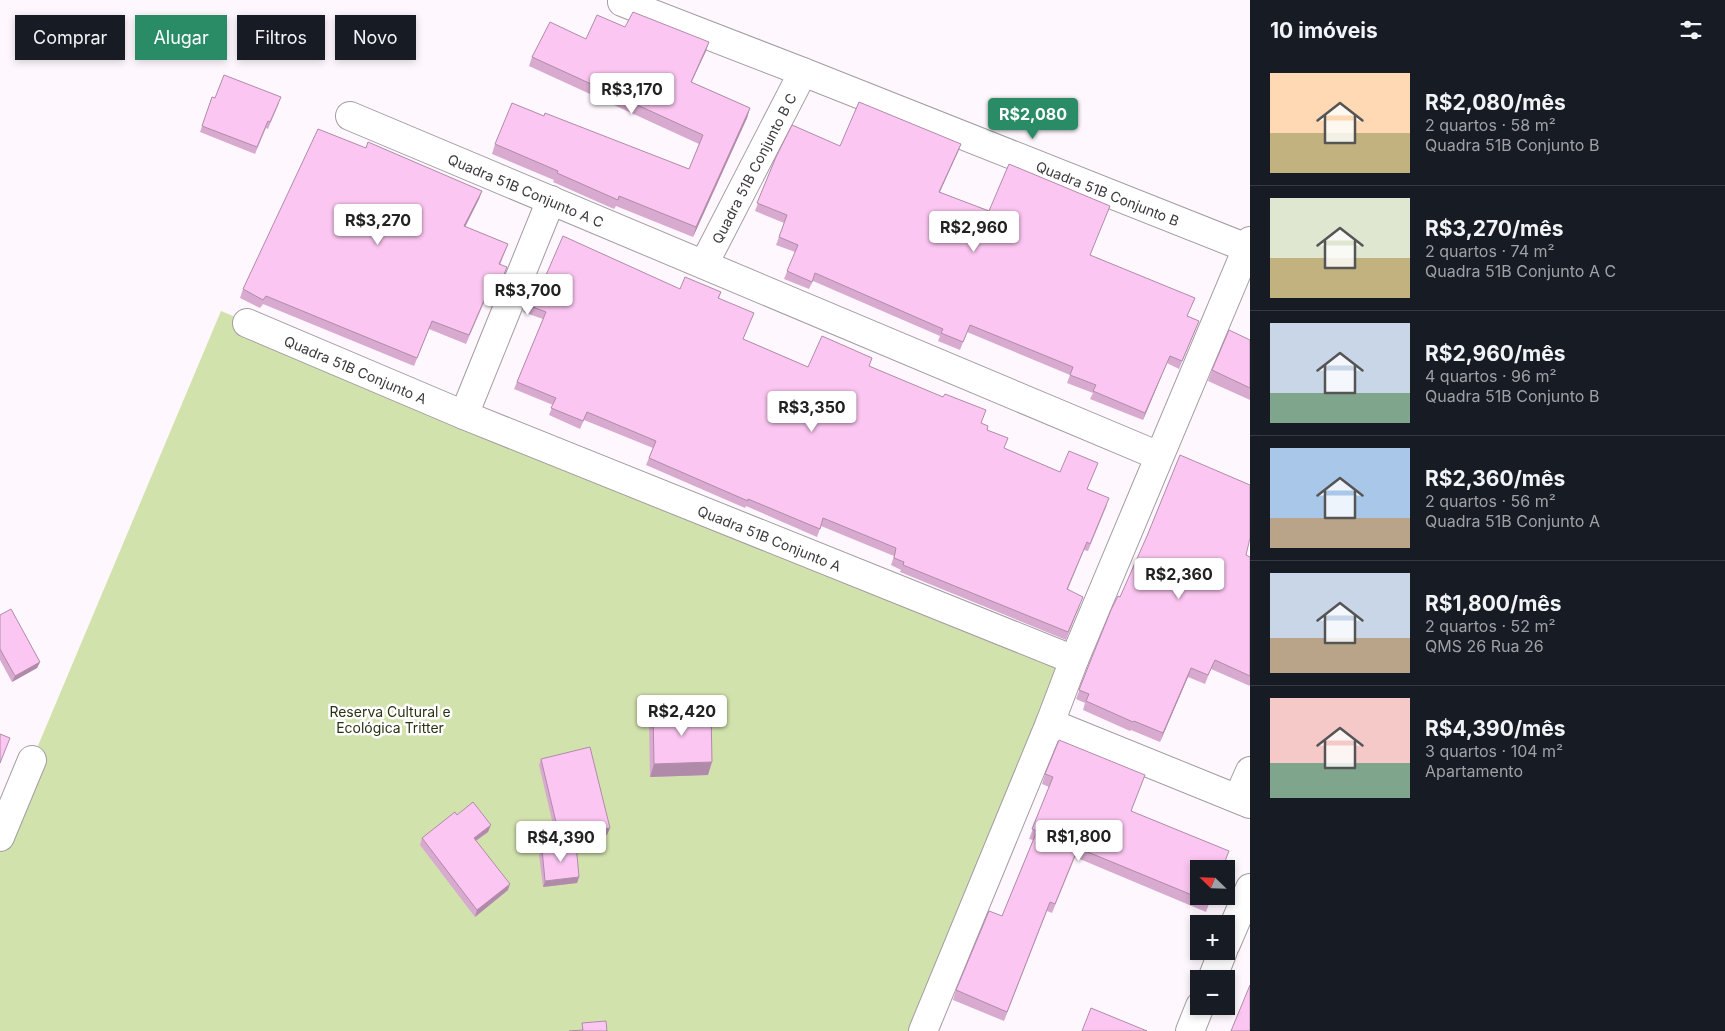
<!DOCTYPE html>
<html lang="pt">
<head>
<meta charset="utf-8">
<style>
	body { margin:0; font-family:Inter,sans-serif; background:#242831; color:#f1f3f6; height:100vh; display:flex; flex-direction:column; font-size:19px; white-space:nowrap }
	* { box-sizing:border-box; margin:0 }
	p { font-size:16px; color:#9ea1a6 }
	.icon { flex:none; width:28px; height:28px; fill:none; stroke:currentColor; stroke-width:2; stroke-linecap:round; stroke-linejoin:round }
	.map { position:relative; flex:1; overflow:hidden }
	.drawer { display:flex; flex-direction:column; background:#171b24; width:475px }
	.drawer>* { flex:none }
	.top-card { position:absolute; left:15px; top:15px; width:475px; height:45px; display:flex; gap:10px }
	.needle { width:32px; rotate:293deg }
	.buttons { position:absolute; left:1190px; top:860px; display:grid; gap:10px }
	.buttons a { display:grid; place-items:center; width:45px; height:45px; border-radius:0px; background:#171b24; box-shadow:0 2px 8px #0003; font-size:25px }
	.price { position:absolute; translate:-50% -42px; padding:0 11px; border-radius:5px; background:#fff; color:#222; font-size:16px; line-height:32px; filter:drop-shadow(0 1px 2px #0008) }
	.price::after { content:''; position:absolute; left:50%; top:30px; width:15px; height:11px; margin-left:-8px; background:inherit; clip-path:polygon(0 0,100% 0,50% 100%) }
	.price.selected { background:#2a8c66; color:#fff }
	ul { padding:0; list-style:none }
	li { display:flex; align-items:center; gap:15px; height:125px; padding:0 20px }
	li+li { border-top:1px solid #363941 }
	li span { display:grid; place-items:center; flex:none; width:140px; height:100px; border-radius:0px; color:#555 }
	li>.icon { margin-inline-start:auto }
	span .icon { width:60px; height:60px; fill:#fffc; stroke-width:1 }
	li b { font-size:21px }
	h2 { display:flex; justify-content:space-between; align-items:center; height:60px; padding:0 20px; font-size:21px }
	.pill { padding:0 18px; border-radius:0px; background:#171b24; box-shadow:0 2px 8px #0003; font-size:18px; line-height:45px }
	.pill.selected { background:#2a8c66; color:#fff }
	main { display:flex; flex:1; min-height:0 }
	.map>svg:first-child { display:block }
</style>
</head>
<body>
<main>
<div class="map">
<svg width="1250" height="1031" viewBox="0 0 1250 1031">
	<rect width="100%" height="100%" fill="#fef7fd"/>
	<path fill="#d2e2ad" d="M221 311 1068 662 921 1031H0V840L32 760Z"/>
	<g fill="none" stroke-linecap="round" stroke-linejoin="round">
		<defs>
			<g id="minor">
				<path id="s1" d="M622 2 803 72 1247 248"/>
				<path id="s2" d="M350 116 1159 456"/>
				<path id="s3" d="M704 264 803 72"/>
				<path id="s4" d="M247 323 464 415 1074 660"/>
				<path d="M464 415 551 200"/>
				<path d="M1050 723 1250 804"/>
				<path d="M1238 798 1250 771"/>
				<path d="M0 837 32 760"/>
				<path d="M1226 944 1250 888"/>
				<path d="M1212 979 1223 951"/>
				<path d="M923 1031 1050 723 1074 660 1250 241"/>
				<path d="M1190 1031 1200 1006"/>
			</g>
		</defs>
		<use href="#minor" stroke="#a39ca2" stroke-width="30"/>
		<use href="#minor" stroke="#fff" stroke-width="28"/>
	</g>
	<path fill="#d8aacf" d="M625 27 706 51 691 82 750 108 747 118 693 237 616 206 614 209 553 182 554 180 492 154 495 144 544 116 689 169 699 144 529 66 532 57 586 39Z
		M212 97 215 98 279 103 268 129 266 128 255 154 200 132Z
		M961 144 940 192 1090 255 1188 316 1199 321 1179 369 1167 363 1143 420 1090 399 1093 393 1067 383 1070 375 967 332 960 350 938 341 940 336 813 281 809 289 784 279 795 252 776 245 784 223 755 211 776 157 840 146Z
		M366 148 482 191 479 199 465 227 508 244 500 265 507 267 493 300 486 298 466 344 429 329 414 366 263 304 260 308 240 298 243 289Z
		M536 279 543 282 721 292 719 298 743 339 808 367 869 366 981 423 1004 448 1060 472 1095 470 1087 489 1107 505 1088 551 1084 550 1068 589 1080 605 1066 640 900 572 901 570 891 565 894 556 821 526 817 537 746 506 745 508 646 465 653 448 584 420 580 429 549 415 553 405 514 389 543 319 523 312Z
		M1250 340V400L1208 381 1212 370Z
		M1246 555 1250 557V686L1211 669 1205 684 1188 677 1160 742 1131 730 1130 731 1083 710 1085 703 1076 699 1092 657 1120 597Z
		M0 615 40 662 37 668 12 682 0 660Z
		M653 711 708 775 650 777 649 724Z
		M541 759 607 835 558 846 539 765Z
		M1045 774 1131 812 1212 896 1206 912 1075 857 1052 913 1047 911 1004 1021 953 1000 956 990 1002 916 1033 840 1029 839 1049 787 1042 784Z
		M457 815 488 832 476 841 508 890 475 917 420 845 422 838Z
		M542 849 579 877 577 883 543 887 539 855Z"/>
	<path fill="#b08ba9" d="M709 42 706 51 687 92 691 82Z
		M750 108 747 118 693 237 696 227Z
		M961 144 958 152 936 200 939 192Z
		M482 191 479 199 461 235 464 226Z
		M1170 356 1167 363 1143 420 1145 413Z
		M40 662 37 668 12 682 15 676Z
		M1191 668 1188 677 1160 742 1163 733Z
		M712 762 708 775 650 777 654 764Z
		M491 825 488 832 471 844 474 838Z
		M610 828 607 835 558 846 560 839Z
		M579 877 577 883 543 887 545 881Z
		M510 884 508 890 475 917 477 910Z"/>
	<path fill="#fbc6f1" stroke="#b08ba9" d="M633 12 709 42 691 82 750 108 696 227 619 196 618 200 557 173 558 171 495 144 512 103 544 116 545 113 689 169 703 135 532 57 550 22 586 39 597 15 625 27Z
		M224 75 281 97 270 122 268 121 257 147 202 126 212 97 215 98Z
		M859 102 961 144 939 192 989 211 1009 164 1110 206 1090 255 1195 298 1187 316 1199 321 1182 361 1170 356 1145 413 1093 391 1096 385 1070 375 1073 367 970 325 963 342 941 333 943 329 815 273 812 282 787 271 798 245 779 237 787 215 757 203 776 157 792 125 840 146Z
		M318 129 366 148 368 142 482 191 464 226 508 244 499 264 507 267 497 292 489 289 469 335 432 321 417 358 266 296 263 300 243 289Z
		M563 236 680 289 685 277 721 292 718 298 754 313 743 339 808 367 822 336 872 358 869 366 943 397 945 394 986 410 981 423 988 426 987 430 1008 438 1004 448 1060 472 1069 451 1098 463 1087 489 1109 498 1090 544 1087 542 1067 589 1083 597 1068 632 903 565 904 562 894 558 896 548 823 518 820 529 748 499V501L649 458 656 441 587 412 583 421 551 408 556 398 517 382 546 312 525 304 536 279 543 282Z
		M1229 330 1250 340V388L1212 370Z
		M1180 455 1250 485V538L1246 555 1250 557V676L1215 660 1208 675 1191 668 1163 733 1134 721 1133 722 1086 701 1089 694 1079 690 1092 657 1111 610 1118 596 1120 597 1147 536Z
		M11 609 40 662 15 676 0 649V615Z
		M711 710 712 762 654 764 653 711Z
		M0 734 10 738 0 763Z
		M1059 740 1145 775 1131 811 1229 851 1222 869H1199V896H1212L1209 902 1078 848 1055 904 1050 902 1007 1012 956 990 989 911 1002 916 1037 831 1032 829 1053 777 1045 774Z
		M590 747 610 828 560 839 541 759Z
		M473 802 491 825 474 838 510 884 477 910 422 838 455 812 457 815Z
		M576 844 579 877 545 881 542 849Z
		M1250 985V1031H1231Z
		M1091 1008 1147 1031H1082Z
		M606 1021 607 1031H569L583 1030 582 1023Z"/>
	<g text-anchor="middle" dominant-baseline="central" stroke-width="5" stroke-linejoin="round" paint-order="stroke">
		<g font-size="14" fill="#3d3a3d" stroke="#fff">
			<text stroke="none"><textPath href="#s3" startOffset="108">Quadra 51B Conjunto B C</textPath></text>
			<text stroke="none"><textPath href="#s2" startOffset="191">Quadra 51B Conjunto A C</textPath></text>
			<text stroke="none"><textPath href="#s1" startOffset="522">Quadra 51B Conjunto B</textPath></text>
			<text stroke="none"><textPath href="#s4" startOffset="118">Quadra 51B Conjunto A</textPath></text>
			<text stroke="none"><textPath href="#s4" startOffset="565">Quadra 51B Conjunto A</textPath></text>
		</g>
		<g font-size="14" fill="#2a3212" stroke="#fff">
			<text x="390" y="711">Reserva Cultural e<tspan x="390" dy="16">Ecológica Tritter</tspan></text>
		</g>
	</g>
</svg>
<div class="buttons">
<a><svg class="needle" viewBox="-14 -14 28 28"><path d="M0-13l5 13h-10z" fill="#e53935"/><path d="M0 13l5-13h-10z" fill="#9ea1a6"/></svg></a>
<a>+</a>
<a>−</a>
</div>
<b class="price" style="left:632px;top:115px">R$3,170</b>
<b class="price selected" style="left:1033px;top:140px">R$2,080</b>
<b class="price" style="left:378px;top:246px">R$3,270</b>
<b class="price" style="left:974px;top:253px">R$2,960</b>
<b class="price" style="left:528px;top:316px">R$3,700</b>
<b class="price" style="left:812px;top:433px">R$3,350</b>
<b class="price" style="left:1179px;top:600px">R$2,360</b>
<b class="price" style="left:682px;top:737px">R$2,420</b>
<b class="price" style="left:1079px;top:862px">R$1,800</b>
<b class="price" style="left:561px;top:863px">R$4,390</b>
<div class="top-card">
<a class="pill">Comprar</a>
<a class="pill selected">Alugar</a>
<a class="pill">Filtros</a>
<a class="pill">Novo</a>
</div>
</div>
<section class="drawer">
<h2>10 imóveis<svg class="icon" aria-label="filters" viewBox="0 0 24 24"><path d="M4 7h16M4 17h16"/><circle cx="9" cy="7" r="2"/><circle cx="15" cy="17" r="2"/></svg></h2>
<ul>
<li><span style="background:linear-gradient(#ffd9b3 60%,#c2b280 0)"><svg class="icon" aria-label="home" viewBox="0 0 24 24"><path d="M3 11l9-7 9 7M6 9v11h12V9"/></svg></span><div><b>R$2,080/mês</b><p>2 quartos · 58 m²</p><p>Quadra 51B Conjunto B</p></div></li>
<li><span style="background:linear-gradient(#dfe7d0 60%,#c2b280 0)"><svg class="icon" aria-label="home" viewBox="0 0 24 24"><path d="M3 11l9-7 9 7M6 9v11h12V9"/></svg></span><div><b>R$3,270/mês</b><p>2 quartos · 74 m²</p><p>Quadra 51B Conjunto A C</p></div></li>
<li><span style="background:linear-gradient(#c9d6e8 70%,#7fa58c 0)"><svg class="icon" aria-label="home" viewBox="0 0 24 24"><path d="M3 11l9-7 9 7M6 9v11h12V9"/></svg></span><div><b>R$2,960/mês</b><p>4 quartos · 96 m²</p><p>Quadra 51B Conjunto B</p></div></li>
<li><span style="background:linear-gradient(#a9c7e8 70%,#b9a48a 0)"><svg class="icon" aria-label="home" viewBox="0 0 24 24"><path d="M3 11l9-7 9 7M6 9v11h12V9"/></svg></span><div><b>R$2,360/mês</b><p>2 quartos · 56 m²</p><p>Quadra 51B Conjunto A</p></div></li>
<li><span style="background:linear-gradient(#c9d6e8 65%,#b9a48a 0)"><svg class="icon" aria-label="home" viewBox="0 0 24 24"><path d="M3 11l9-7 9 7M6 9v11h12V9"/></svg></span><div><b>R$1,800/mês</b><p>2 quartos · 52 m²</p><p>QMS 26 Rua 26</p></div></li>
<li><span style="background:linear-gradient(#f6c9c9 65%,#7fa58c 0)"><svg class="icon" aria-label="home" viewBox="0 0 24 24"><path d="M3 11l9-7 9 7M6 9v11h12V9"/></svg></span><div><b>R$4,390/mês</b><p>3 quartos · 104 m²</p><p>Apartamento</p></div></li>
</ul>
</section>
</main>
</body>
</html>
